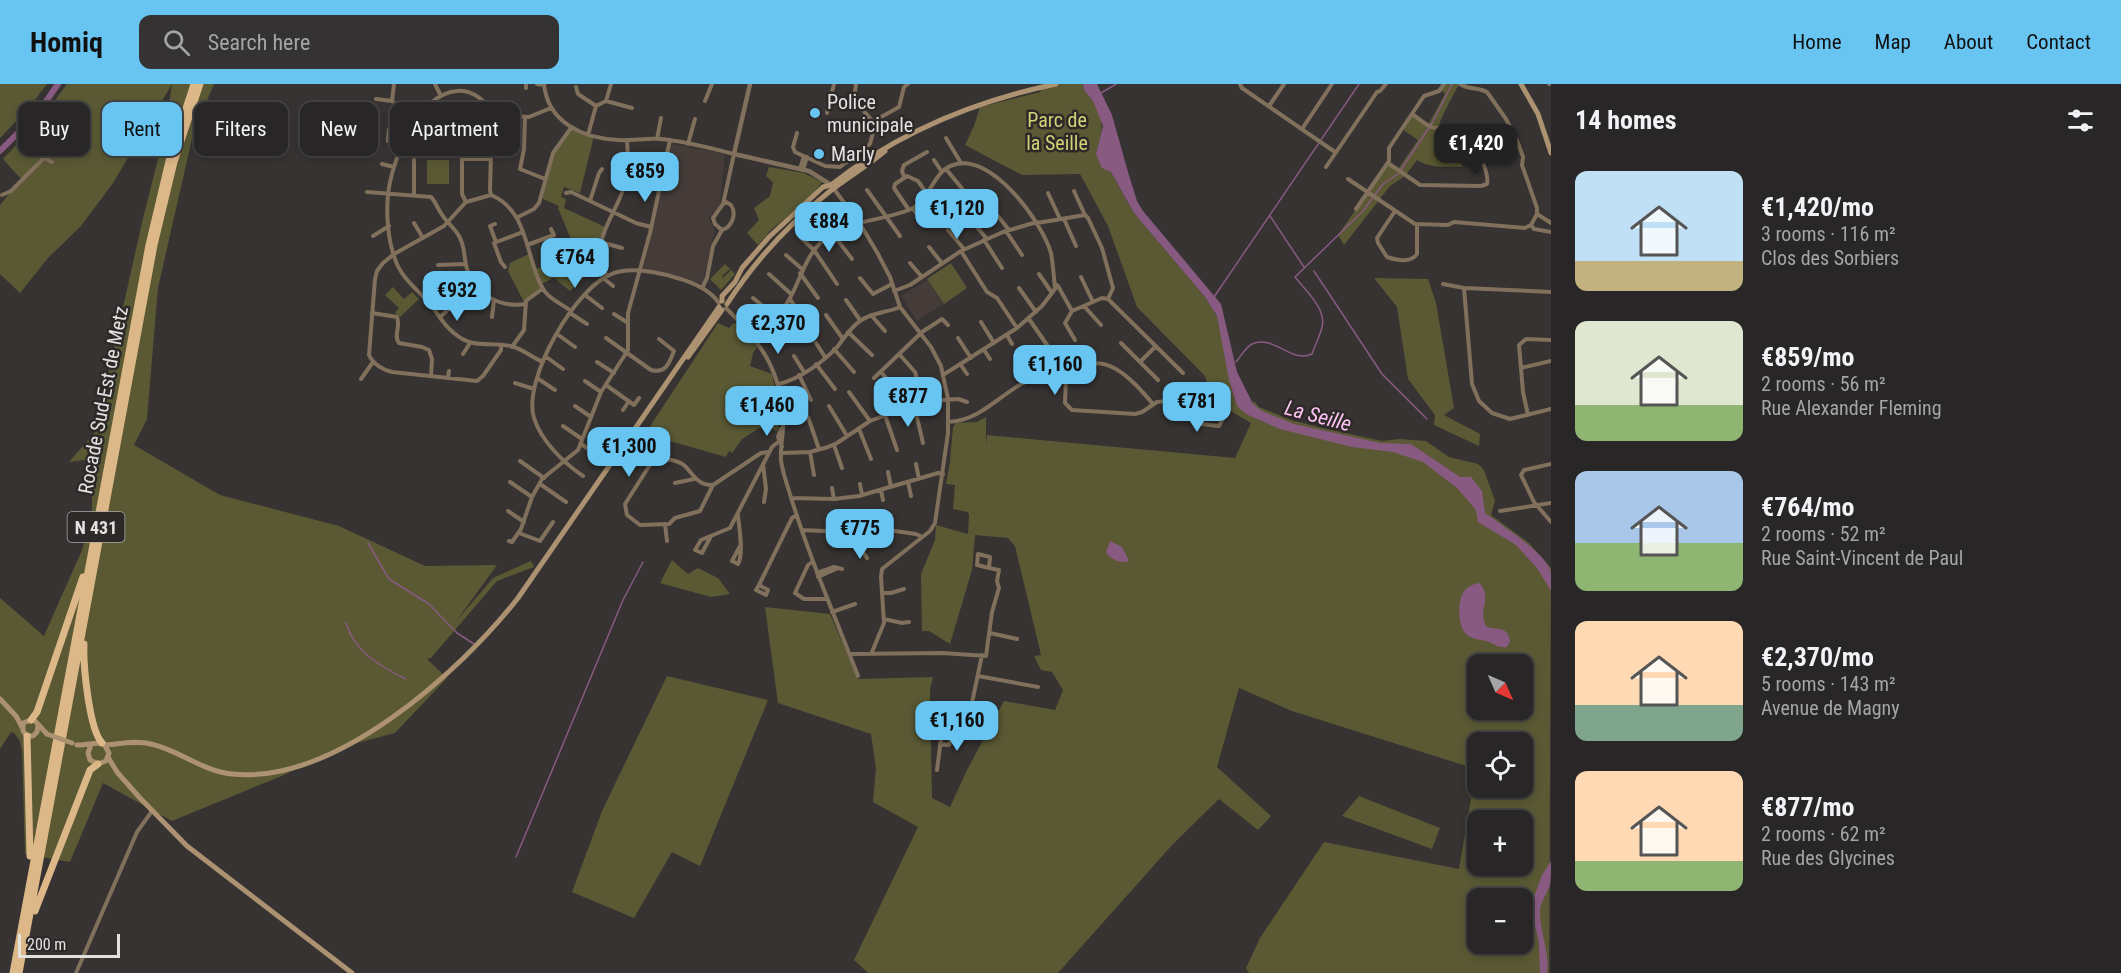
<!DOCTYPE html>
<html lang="en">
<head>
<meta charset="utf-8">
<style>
	body { margin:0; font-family:"Roboto Condensed",sans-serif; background:#343232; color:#f1f3f6; height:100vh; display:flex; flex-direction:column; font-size:22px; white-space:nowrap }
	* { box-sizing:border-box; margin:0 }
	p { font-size:20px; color:#a5a5a7 }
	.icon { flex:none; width:33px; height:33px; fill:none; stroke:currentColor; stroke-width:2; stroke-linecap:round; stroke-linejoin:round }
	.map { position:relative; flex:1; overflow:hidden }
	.side { display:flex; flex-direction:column; background:#282626; width:570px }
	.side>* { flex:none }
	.banner { position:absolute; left:18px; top:18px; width:570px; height:54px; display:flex; gap:12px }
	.needle { width:39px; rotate:135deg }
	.fabs { position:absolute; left:1467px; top:570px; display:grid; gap:12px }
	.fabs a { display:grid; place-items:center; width:66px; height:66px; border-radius:12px; background:#282626; box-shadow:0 3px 9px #0003,0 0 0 2px #444343; font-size:30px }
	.scale { position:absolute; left:18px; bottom:15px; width:102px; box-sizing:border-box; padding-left:6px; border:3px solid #e3e2e1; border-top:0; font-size:16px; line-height:21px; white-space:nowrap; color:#e3e2e1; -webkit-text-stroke:4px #2c2928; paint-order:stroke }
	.price { position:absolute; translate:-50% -51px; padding:0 14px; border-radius:12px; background:#68c4f0; color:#111; font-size:20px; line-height:39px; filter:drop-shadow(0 2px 3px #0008) }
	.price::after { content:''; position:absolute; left:50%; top:36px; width:18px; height:14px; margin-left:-9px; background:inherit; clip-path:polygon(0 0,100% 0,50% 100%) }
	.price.active { background:#222; color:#fff }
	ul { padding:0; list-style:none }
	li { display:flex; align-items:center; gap:18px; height:150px; padding:0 24px }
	li span { display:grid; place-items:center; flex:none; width:168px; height:120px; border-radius:12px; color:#555 }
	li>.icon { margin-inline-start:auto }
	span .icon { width:72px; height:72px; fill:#fffc; stroke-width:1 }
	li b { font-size:26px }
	h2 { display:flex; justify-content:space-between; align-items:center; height:72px; padding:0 24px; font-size:26px }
	.tag { padding:0 21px; border-radius:12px; background:#282626; box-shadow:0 3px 9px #0003,0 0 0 2px #444343; font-size:21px; line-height:54px }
	.tag.active { background:#68c4f0; color:#111 }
	header { display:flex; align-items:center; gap:36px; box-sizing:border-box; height:84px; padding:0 30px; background:#68c4f0; color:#111 }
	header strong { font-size:28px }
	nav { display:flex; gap:33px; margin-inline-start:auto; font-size:21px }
	.search { width:420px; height:54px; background:#343232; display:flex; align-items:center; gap:15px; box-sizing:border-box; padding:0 21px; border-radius:12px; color:#a5a5a7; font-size:22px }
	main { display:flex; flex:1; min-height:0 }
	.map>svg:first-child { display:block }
</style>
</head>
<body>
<header>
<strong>Homiq</strong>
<div class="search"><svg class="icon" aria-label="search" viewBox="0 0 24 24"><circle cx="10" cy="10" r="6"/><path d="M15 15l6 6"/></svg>Search here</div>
<nav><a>Home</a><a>Map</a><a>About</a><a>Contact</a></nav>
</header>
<main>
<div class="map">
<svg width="1551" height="889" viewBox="0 0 1551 889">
	<rect width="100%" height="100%" fill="#363332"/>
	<path fill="#453c39" d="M672 60 725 70 720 121 709 134 715 147 702 200 683 193 643 185Z
		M927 196 943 220 917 237 901 212Z"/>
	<path fill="#5a5934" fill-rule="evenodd" d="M0 0H47L28 25 0 54Z
		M67 0H172L113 99 81 142 48 174 20 209 0 190V121L21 95 3 75 44 31Z
		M172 0H214L193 50 158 204 147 335 134 361 220 411 339 442 425 482 497 481 457 536 493 494 531 477 534 483 497 497 431 574 427 575 447 594 395 649 342 663 284 691 172 737 103 699 70 778 25 770 22 668 20 657 14 649 11 648 0 665V514L44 552 82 466 92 430V375L69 378 95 348 143 134 165 48Z
		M1045 0H1083C1084 8 1089 11 1093 17 1106 39 1102 47 1096 70L1111 88 1134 129 1205 213 1217 232 1235 314 1255 318 1259 323 1291 336 1322 344 1382 357 1400 355 1426 357 1449 373 1478 380 1484 386 1495 417 1491 431 1529 459 1551 484 1549 889H1249L1246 884 1260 854 1324 758 1459 785 1476 685 1292 627 1239 604 1217 683 1271 732 1258 746 1219 715 1173 760 1058 889H868L854 876 918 743 873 718 876 684 871 650 778 619 765 523 830 530 858 595 933 593 930 606 932 714 950 723 967 686 1004 617 1055 626 1063 606 1052 588 1041 586 1034 572 1041 571 1015 462 1008 454 975 451 972 486 950 560 929 547H922L921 490 935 456 936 441 968 450 969 431 968 428 953 425 955 401 946 400 950 378 953 343 956 339 977 338 986 333V361L987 351 1235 374 1251 339 1217 319 1210 308 1205 292 1137 223 1108 142 1080 90 1022 91 965 61 974 42 980 23 1040 8ZM1478 580H1522V626H1478ZM1478 658H1522V704H1478ZM1478 736H1522V782H1478ZM1478 814H1522V860H1478Z
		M1444 0H1459C1449 20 1435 41 1434 64 1454 66 1453 66 1463 83 1447 82 1431 85 1417 76L1405 92 1390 102 1344 161 1338 151 1388 79 1398 85 1418 56 1402 45 1412 30 1428 41 1445 10 1440 5Z
		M571 44 594 52 580 109 564 103 561 113 566 115 564 124 605 143 597 163 600 181 588 189 570 207 554 194 541 200 542 205 525 220 508 187 510 179 529 170 535 185 545 182 547 172 569 163 570 153 558 124 559 122 541 114 553 69Z
		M427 76H449V100H427Z
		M769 83 804 89 822 98 812 111 770 147 758 161 747 149 759 136 754 124 770 112 773 98 766 92Z
		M951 179 967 204 944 220 927 195Z
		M725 180 730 185 722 192 723 194 731 186 735 190 721 206 710 195Z
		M1374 194 1428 195 1436 219 1454 324 1444 331 1480 350 1479 362 1434 341 1435 331 1408 295 1397 223Z
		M393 203 404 215 412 208 419 215 400 233 395 229 399 224 385 211Z
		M718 239 729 244 734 239 737 240 749 252 757 263 753 269 750 282 772 290C775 307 785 330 777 347L764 341 742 355 732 369 729 367 726 373 645 350Z
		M672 476 688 490 698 484 718 494 730 510 711 513 660 499Z
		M667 592 768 616 700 782 672 768 634 834 572 808 602 727Z
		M1359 712 1440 744 1432 765 1342 732Z"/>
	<path fill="#885a81" d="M1083 0H1097L1112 31 1128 88 1137 117 1143 127 1221 220 1237 288 1253 320 1262 327 1294 340 1380 359 1411 360 1460 393H1471L1482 407 1485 429C1501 441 1546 469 1551 488 1551 493 1551 501 1551 507L1537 484 1516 461 1478 438 1476 426 1457 404 1423 378 1393 368 1352 363 1280 345 1246 330 1237 322 1229 296 1217 232 1205 213 1134 129 1111 88 1102 84 1096 70 1103 42 1093 17 1084 6Z
		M1110 457 1122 463 1129 477C1121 480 1109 475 1106 468Z
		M1479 499C1494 512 1476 528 1487 543 1497 546 1508 542 1510 557L1507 563C1498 564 1496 561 1489 558 1481 555 1473 556 1466 550 1457 541 1457 513 1466 505 1470 501 1475 500 1479 499Z
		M1551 777C1551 785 1551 794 1550 801 1547 810 1540 818 1540 828 1540 849 1550 868 1547 889H1540L1539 860 1531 821 1542 791Z"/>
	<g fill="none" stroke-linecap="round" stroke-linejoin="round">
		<path stroke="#885a81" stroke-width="1.5" d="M1101 9 1116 0
			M1270 132 1304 183
			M1314 187 1382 290 1427 335
			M1214 213 1359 0
			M1236 278C1241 272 1245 264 1252 260 1273 250 1292 280 1312 270 1315 261 1320 252 1322 243 1327 225 1305 206 1295 193L1363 127 1383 100 1398 90 1432 39 1452 0
			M368 459 389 495 429 520 457 549 474 560
			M346 539C354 567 381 583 406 595
			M516 773 623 516 643 478"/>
		<path stroke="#885a81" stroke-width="6" d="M0 67 38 29 58 0"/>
		<path stroke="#81705b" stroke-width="4" d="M394 0 392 17 416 36
			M435 0 441 12
			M526 0V4
			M537 0 544 1
			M544 0C548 39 583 54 618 56 632 57 646 54 660 55 685 57 710 64 734 70L723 120 713 134 715 140 722 146C732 143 737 130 731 121L726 118 723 120
			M1240 0 1242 4 1335 68
			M1549 0H1551
			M576 3 578 10 596 22
			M376 15 392 17
			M606 17 632 24
			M705 17 712 0
			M434 18V60
			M1269 22 1284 0
			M827 29 834 0
			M492 31 529 33 551 24
			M525 33 524 65 520 85 545 95
			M874 37 899 23 904 3 908 0
			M461 43 462 50V110L466 118
			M1302 45 1332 0
			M797 49 793 63 795 68 825 82 840 83 870 60 875 40 854 16 856 0
			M588 51 596 22 606 17 611 0
			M388 54 405 56
			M946 54 961 79
			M657 55 661 34
			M388 57 389 45
			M688 60 695 35
			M44 74 52 78
			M462 75H490
			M934 76 942 88
			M1388 79 1420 101 1481 102 1487 100C1490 90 1473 52 1464 46 1455 40 1441 47 1431 43 1425 40 1418 34 1412 30
			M382 80 394 83
			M1326 83 1377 8 1380 7 1386 0
			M800 85 804 72
			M946 85 969 113 985 116 1009 146
			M803 86 807 73
			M904 93 902 87 904 81 927 68
			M1348 95 1415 140 1448 141 1454 138 1525 144 1531 141 1537 130V124L1522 81 1523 73 1518 59 1506 35 1487 8C1478 3 1469 6 1460 0
			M834 105 862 143 878 170 890 193 900 223 931 263 941 282 948 315V349L935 439 930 447 882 485 881 493 884 539 872 568
			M867 106 900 152
			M930 107 945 124
			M1074 107 1085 131
			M367 108 431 113C436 118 438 126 443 132 448 140 456 145 460 154 465 164 464 175 467 185 474 210 500 224 525 220
			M566 109 571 108 636 139 651 143
			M1048 109 1060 135
			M2 111 11 107 46 72
			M414 111V76
			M491 111 490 106 492 31C489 18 471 5 457 7 418 10 391 78 388 111 386 131 388 156 395 175 401 194 418 206 431 221 438 230 444 242 454 249 474 267 492 256 514 263 524 266 533 274 543 278
			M590 117 599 89 602 85
			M913 125 920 134
			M1356 125 1389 77V64L1424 12 1439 7 1444 0
			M909 126 894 104 895 100 907 92 918 97 927 110
			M1395 127 1377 154 1378 159 1387 173C1396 176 1411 179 1417 170V141
			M1537 130 1551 139
			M518 133 534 125 539 119 553 69 571 44
			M970 135 987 155
			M1064 135 1076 162
			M823 137 852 175
			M414 139 423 154
			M1037 139 1085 131 1088 134 1102 164 1113 204 1108 215
			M495 140 490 142 496 158
			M1531 141 1534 145 1551 148
			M948 146 964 165
			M1006 147 1022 171
			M373 152 389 142
			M801 154 814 166 837 200
			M984 156 1002 184
			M600 158 622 164
			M527 161 554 151 551 145
			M929 163 941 178
			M961 167 987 208 997 214 1017 244
			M786 171 802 185
			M910 179 922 193
			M438 181 465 180
			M505 183 501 178 494 159 523 148
			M800 189 818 214
			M769 190 791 210
			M1039 190 1052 209
			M607 192C588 158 614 135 624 103 629 88 628 72 627 56
			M1081 193 1093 218
			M603 194 613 202
			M860 194 873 210 892 200
			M1055 200 1058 202 1072 227 1102 214 1108 215 1183 289
			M1443 200 1464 204 1551 208
			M702 204 707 194 713 162 722 146
			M1019 204 1036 228
			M1464 204 1472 300 1479 317 1492 329 1510 335 1551 325
			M894 207 910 201 961 167 1003 148 1037 138
			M585 211 602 224
			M753 214 776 233
			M790 215 807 241
			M846 216 860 236
			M1084 222 1101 241
			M726 224C760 258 781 285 783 335 784 349 780 362 781 376 782 386 786 397 789 407 808 470 834 530 858 592
			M1072 227 1065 239 1075 256
			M372 229 397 233C401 242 393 252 399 259L422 263 429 266 432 275 431 292
			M570 229 587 240
			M614 230 628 239
			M826 231 843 255
			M871 231 885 247
			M440 233 450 224 464 223 480 208
			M492 233 494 216
			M774 235 789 257
			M1029 235 1054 271
			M981 238 994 259
			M750 248C760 243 770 240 777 232 798 211 800 179 821 158 842 137 881 137 909 126 930 118 932 88 953 81 991 67 1042 138 1051 169 1053 180 1054 193 1055 205L1042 222 1017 244 943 291
			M848 248 872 271
			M557 250 575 263
			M1007 251 1012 260
			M606 254 651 286C666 290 669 279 674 267L659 255
			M958 254 971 274
			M816 259 825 273
			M1121 259 1158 296
			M501 262V266L483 292 477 297 392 288C383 286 373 280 369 271L375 195 377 187 383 179 394 170 444 142 466 118 491 111C529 127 525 172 542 203 547 214 562 220 571 227
			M512 263 524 246 526 217 542 205
			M834 265 854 288
			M984 266 990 275
			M463 270 470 259
			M900 271 915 288 925 322
			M545 272 563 285
			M794 272 804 288
			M597 278 614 289
			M1140 278 1156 262
			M816 280 835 305
			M961 281 967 290
			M1521 284 1551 277
			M881 288 892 301 901 327
			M799 291 811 316
			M1066 293C1101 260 1130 293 1153 320
			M448 294 449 287
			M537 294 555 306
			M874 294 922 248 942 235 948 241
			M361 295 373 278
			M585 297 601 308
			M515 299 534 305
			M779 300C799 295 824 278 838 262 845 253 851 243 860 237 872 228 887 229 900 223
			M606 301 634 321 639 314
			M849 308 870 337
			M575 322 591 333
			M829 322 847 352
			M915 325 923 359
			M623 326 629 317
			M885 331 897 366
			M1528 331 1523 308 1519 261 1526 255 1551 256
			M808 333 819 365
			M948 338C985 337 1005 302 1038 293 1047 290 1057 292 1066 293L1065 319 1072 326 1135 330 1142 328 1157 318 1166 317 1201 340 1219 342 1224 332
			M563 342 582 355
			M781 345 778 353 782 363
			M859 345 871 375
			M581 360 599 372 613 351
			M834 361 842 384
			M810 368 814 391
			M782 369 810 368 828 363 837 359 870 337 894 328 915 325 943 316 958 315 967 318
			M520 377 544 394
			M763 380 766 405 764 418
			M916 380 919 395
			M1551 380 1524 386 1521 391 1534 418 1551 438
			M888 388 891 403
			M583 392C564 379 541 357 534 334 522 296 576 201 614 189 633 183 657 188 677 194 692 198 709 205 719 219
			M510 398 532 413
			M908 398 911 412
			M675 399 694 395
			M540 400 566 418
			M860 400 862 411
			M713 401 700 427 675 434 669 440 640 441 627 431 625 420 653 376C663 374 678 375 686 383 694 392 699 402 713 401L761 369 769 368
			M832 404 834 415
			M881 406 883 416
			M791 414 834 415 859 412 938 389 943 390
			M508 427 524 438
			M1500 427 1551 419
			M738 431C739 443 744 470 738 480L732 477 740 462
			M665 440 667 457
			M802 446 846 448 861 465 881 445 916 450 922 453
			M519 449 540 457 553 438
			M711 452 702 469 695 466 701 456 730 444 772 363 782 355
			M509 457 512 458 521 445 532 413 542 395 578 366 601 308 628 266V229L650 149 670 56
			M861 465 867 474
			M978 470 990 473 989 484 977 481Z
			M812 478 808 481 795 509 804 515H827
			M817 489 834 483 842 485
			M818 493 836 485
			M759 501 768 506 766 511 756 506 759 501 792 434 797 431
			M882 509H891L904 505
			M832 528 855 520
			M884 535 902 539 909 538
			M990 549 1017 555
			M850 570 943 569 986 572 992 528 999 504 997 497 999 486 989 484
			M978 592 1038 603
			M940 660 949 661 954 647
			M937 686 942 647 962 646 969 633 982 571
			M76 889 137 748 152 727"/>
		<path stroke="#81705b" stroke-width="4.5" d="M750 0 734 70 809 87 831 101"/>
		<path stroke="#ac9270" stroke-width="5" d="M1521 0 1538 30 1551 69
			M722 217V212L735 198 742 184 769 153 823 103 831 101C897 49 974 17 1056 0
			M727 220C754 178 790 139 829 108 847 94 867 82 885 67
			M688 273 722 226
			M0 615 16 632 22 643
			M38 641 37 648 33 652H27L23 647V639L31 636 35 637 47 650
			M77 661C87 662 95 657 104 660L109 669 106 677 98 680 90 676 88 669 91 661
			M106 661C120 660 136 656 151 660 179 666 202 687 232 690 334 701 459 589 518 514L719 223
			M108 673 117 688 140 714 187 762 352 889"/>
		<path stroke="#dcb787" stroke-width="7" d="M84 560C83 580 89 645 102 659
			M31 636 37 628 83 493
			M27 652 30 772
			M35 827 90 686 98 680
			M13 889 149 161 169 77 194 0
			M19 889 154 161 174 78 200 0"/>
		<path stroke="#ac9270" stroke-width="5" d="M47 650 72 659"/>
	</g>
	<g fill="#68c4f0" stroke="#2c2928" stroke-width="2">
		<circle cx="815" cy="29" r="6"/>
		<circle cx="819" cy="70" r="6"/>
	</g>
	<g text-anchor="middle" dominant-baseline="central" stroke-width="5" stroke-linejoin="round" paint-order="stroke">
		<rect fill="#2c2928" stroke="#acaaaa" stroke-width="1.5" x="67.5" y="428" width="57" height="30" rx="4.5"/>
		<g font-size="18" font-weight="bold" fill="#e3e2e1">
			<text x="96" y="443">N 431</text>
		</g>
		<g font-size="20" fill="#e3e2e1" stroke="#2c2928" text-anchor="start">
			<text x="827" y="18">Police<tspan x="827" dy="23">municipale</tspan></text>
			<text x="831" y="70">Marly</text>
		</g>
		<g font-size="20" fill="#d4d178" stroke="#2c2928">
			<text x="1057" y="36">Parc de<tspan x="1057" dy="23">la Seille</tspan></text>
		</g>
		<g font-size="20" fill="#e3e2e1" stroke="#2c2928">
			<text transform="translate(103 316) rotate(-79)">Rocade Sud-Est de Metz</text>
		</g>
		<g font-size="21" font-style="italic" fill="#fec4f4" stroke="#2c2928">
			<text transform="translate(1318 332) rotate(15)">La Seille</text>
		</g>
	</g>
</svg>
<div class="fabs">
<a><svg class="needle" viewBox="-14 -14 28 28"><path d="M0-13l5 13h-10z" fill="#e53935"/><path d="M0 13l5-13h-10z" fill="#a5a5a7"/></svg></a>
<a><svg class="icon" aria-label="locate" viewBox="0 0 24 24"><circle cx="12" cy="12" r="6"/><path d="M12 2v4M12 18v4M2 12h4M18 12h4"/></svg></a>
<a>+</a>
<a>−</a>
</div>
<div class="scale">200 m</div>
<b class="price active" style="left:1476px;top:91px">€1,420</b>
<b class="price" style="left:645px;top:119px">€859</b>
<b class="price" style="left:957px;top:156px">€1,120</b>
<b class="price" style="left:829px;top:169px">€884</b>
<b class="price" style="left:575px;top:205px">€764</b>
<b class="price" style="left:457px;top:238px">€932</b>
<b class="price" style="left:778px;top:271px">€2,370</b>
<b class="price" style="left:1055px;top:312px">€1,160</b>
<b class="price" style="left:908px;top:344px">€877</b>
<b class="price" style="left:1197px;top:349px">€781</b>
<b class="price" style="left:767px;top:353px">€1,460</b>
<b class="price" style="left:629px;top:394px">€1,300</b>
<b class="price" style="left:860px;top:476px">€775</b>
<b class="price" style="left:957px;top:668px">€1,160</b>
<div class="banner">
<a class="tag">Buy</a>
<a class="tag active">Rent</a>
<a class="tag">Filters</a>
<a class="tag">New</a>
<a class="tag">Apartment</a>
</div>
</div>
<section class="side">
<h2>14 homes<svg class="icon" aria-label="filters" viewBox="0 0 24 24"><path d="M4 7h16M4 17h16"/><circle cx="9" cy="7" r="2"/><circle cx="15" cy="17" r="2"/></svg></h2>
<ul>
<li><span style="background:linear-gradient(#bfe0f5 75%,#c2b280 0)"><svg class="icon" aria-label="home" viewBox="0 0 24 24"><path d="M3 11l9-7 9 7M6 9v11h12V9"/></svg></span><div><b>€1,420/mo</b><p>3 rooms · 116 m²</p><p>Clos des Sorbiers</p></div></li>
<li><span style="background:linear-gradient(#dfe7d0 70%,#8fb573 0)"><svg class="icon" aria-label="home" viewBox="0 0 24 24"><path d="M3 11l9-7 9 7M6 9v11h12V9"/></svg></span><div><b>€859/mo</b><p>2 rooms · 56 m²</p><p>Rue Alexander Fleming</p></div></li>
<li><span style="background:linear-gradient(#a9c7e8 60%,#8fb573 0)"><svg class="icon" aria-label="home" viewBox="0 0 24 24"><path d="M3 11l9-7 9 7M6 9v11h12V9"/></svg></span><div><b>€764/mo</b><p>2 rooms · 52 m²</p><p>Rue Saint-Vincent de Paul</p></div></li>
<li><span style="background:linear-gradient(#ffd9b3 70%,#7fa58c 0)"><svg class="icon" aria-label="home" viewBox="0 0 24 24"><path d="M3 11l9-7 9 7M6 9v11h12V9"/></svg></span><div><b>€2,370/mo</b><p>5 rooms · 143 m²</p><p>Avenue de Magny</p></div></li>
<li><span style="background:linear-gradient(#ffd9b3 75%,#8fb573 0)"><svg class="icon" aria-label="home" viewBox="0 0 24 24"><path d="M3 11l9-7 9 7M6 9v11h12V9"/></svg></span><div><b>€877/mo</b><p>2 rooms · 62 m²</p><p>Rue des Glycines</p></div></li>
</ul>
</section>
</main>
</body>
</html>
